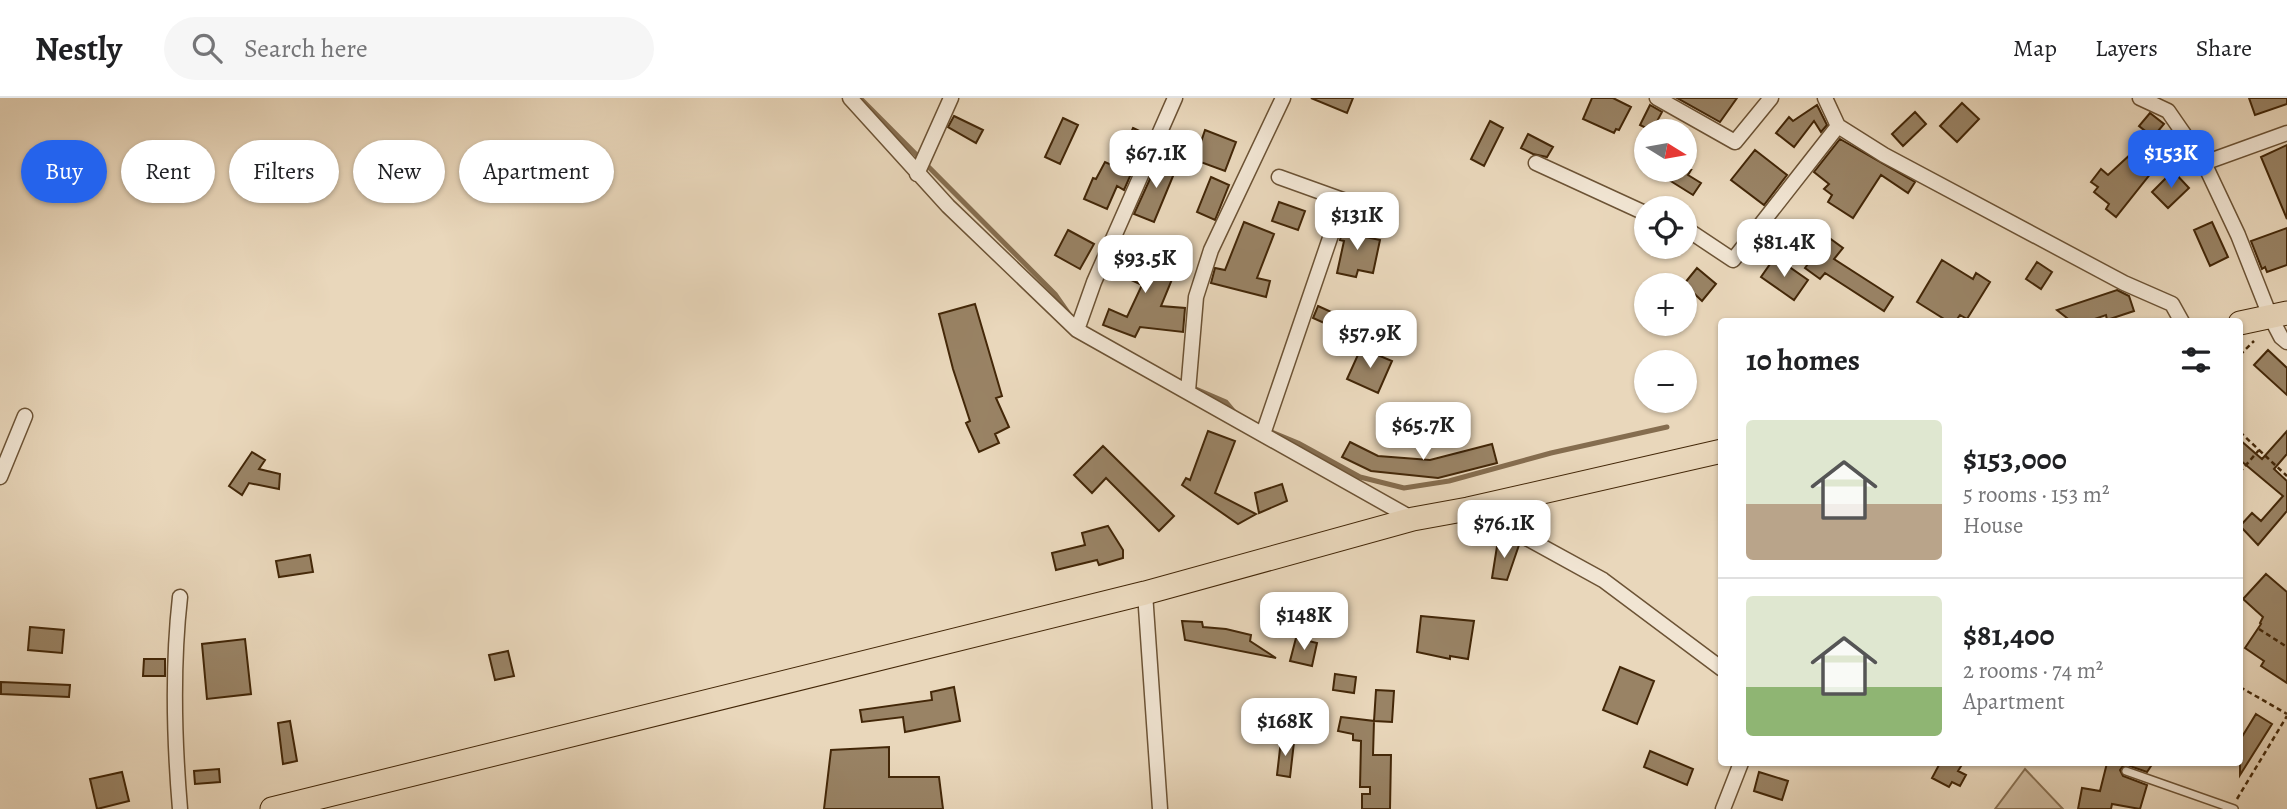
<!DOCTYPE html>
<html lang="en">
<head>
<meta charset="utf-8">
<style>
	body { margin:0; font-family:Alegreya,serif; background:#f6f6f6; color:#202124; height:100vh; display:flex; flex-direction:column; font-size:26px; white-space:nowrap }
	* { box-sizing:border-box; margin:0 }
	p { font-size:23px; color:#757577 }
	.icon { flex:none; width:38px; height:38px; fill:none; stroke:currentColor; stroke-width:2; stroke-linecap:round; stroke-linejoin:round }
	.map { position:relative; flex:1; overflow:hidden }
	.drawer { position:absolute; left:1718px; top:220px; width:525px; height:448px; display:flex; flex-direction:column; background:#fff; border-radius:7px; box-shadow:0 2px 5px #0004 }
	.drawer>* { flex:none }
	.banner { position:absolute; left:21px; top:42px; width:665px; height:63px; display:flex; gap:14px }
	.needle { width:46px; rotate:101deg }
	.tools { position:absolute; left:1634px; top:21px; display:grid; gap:14px }
	.tools a { display:grid; place-items:center; width:63px; height:63px; border-radius:50%; background:#fff; box-shadow:0 2px 5px #0004; font-size:35px }
	.price { position:absolute; translate:-50% -60px; padding:0 16px; border-radius:14px; background:#fff; color:#222; font-size:23px; line-height:46px; filter:drop-shadow(0 2px 4px #0008) }
	.price::after { content:''; position:absolute; left:50%; top:42px; width:21px; height:16px; margin-left:-10px; background:inherit; clip-path:polygon(0 0,100% 0,50% 100%) }
	.price.selected { background:#2563eb; color:#fff }
	ul { padding:0; list-style:none }
	li { display:flex; align-items:center; gap:21px; height:175px; padding:0 28px }
	li+li { border-top:2px solid #e0e0e0 }
	li span { display:grid; place-items:center; flex:none; width:196px; height:140px; border-radius:7px; color:#555 }
	li>.icon { margin-inline-start:auto }
	span .icon { width:84px; height:84px; fill:#fffc; stroke-width:1 }
	li b { font-size:30px }
	h2 { display:flex; justify-content:space-between; align-items:center; height:84px; padding:0 28px; font-size:30px }
	.tag { padding:0 24px; border-radius:32px; background:#fff; box-shadow:0 2px 5px #0004; font-size:24px; line-height:63px }
	.tag.selected { background:#2563eb; color:#fff }
	header { display:flex; align-items:center; gap:42px; box-sizing:border-box; height:98px; padding:0 35px; background:#fff; border-bottom:2px solid #e0e0e0 }
	header strong { font-size:33px }
	nav { display:flex; gap:38px; margin-inline-start:auto; font-size:24px }
	.search { width:490px; height:63px; background:#f6f6f6; display:flex; align-items:center; gap:18px; box-sizing:border-box; padding:0 24px; border-radius:38px; color:#757577; font-size:26px }
	.map>svg:first-child { display:block }
</style>
</head>
<body>
<header>
<strong>Nestly</strong>
<div class="search"><svg class="icon" aria-label="search" viewBox="0 0 24 24"><circle cx="10" cy="10" r="6"/><path d="M15 15l6 6"/></svg>Search here</div>
<nav><a>Map</a><a>Layers</a><a>Share</a></nav>
</header>
<div class="map">
<svg width="2287" height="711" viewBox="0 0 2287 711">
	<rect width="100%" height="100%" fill="#e9d7bb"/>
	<filter id="stains"><feTurbulence type="fractalNoise" baseFrequency=".00286" numOctaves="4"/><feColorMatrix values="0 0 0 0 .2 0 0 0 0 .09 0 0 0 0 .02 0 0 0 .5 -.17"/></filter>
	<radialGradient id="worn" r=".72"><stop offset=".6" stop-color="#630" stop-opacity="0"/><stop offset="1" stop-color="#630" stop-opacity=".3"/></radialGradient>
	<path fill="#cdb99d" stroke="#887052" stroke-width="2" d="M2025 671 2063 711H1995Z"/>
	<g fill="none" stroke-linecap="round" stroke-linejoin="round">
		<path stroke="#856d4f" stroke-width="5" d="M860 0 1055 196 1069 216
			M1191 289 1226 304 1236 316
			M1269 333 1298 345 1360 379 1404 390 1449 383 1551 355 1667 329"/>
	</g>
	<path fill="#998365" stroke="#432708" stroke-width="2" d="M1311 0H1353L1347 15Z
		M1592 0H1613L1631 9 1619 32 1616 31 1614 35 1583 21Z
		M1677 0H1737L1720 24Z
		M2249 0H2287V6L2255 17Z
		M1962 5 1979 21 1957 44 1940 28Z
		M1650 7 1662 14 1652 33 1640 27Z
		M1817 7 1827 27 1821 34 1814 23 1794 49 1776 35 1789 19 1793 23Z
		M1915 14 1926 26 1903 48 1892 36Z
		M2150 15 2164 26 2153 39 2139 28Z
		M954 18 983 32 976 45 948 29Z
		M1063 20 1078 27 1060 66 1045 59Z
		M1490 23 1503 30 1484 68 1471 61Z
		M1133 30 1148 37 1124 92 1117 88 1107 111 1084 101 1093 80 1096 81 1105 64 1116 69Z
		M1205 32 1236 44 1225 73 1195 62Z
		M1528 36 1553 49 1547 59 1533 56 1521 50Z
		M1840 41 1915 84 1908 95 1881 77 1853 120 1828 104 1832 97 1824 91 1829 86 1814 74Z
		M2287 47V121L2261 59Z
		M1755 52 1787 77 1764 107 1731 82Z
		M2132 55 2151 75 2116 119 2106 111 2109 106 2094 94 2098 89 2091 84 2101 71 2108 77Z
		M1160 59 1178 66 1154 124 1134 116Z
		M1653 72H1691L1688 77 1701 85 1693 97Z
		M2173 73 2189 90 2168 110 2152 94Z
		M1211 79 1229 87 1215 122 1197 114Z
		M1279 104 1305 113 1298 132 1272 123Z
		M1244 124 1274 136 1257 180 1270 183 1266 199 1211 185 1215 170 1225 172Z
		M2212 124 2228 159 2210 168 2194 132Z
		M1345 125 1358 129 1356 137 1380 142 1373 175 1358 172 1356 179 1337 175 1344 143 1340 142Z
		M2287 130V167L2267 174 2265 169 2262 171 2251 143Z
		M1068 132 1094 146 1080 171 1055 157Z
		M1828 139 1843 150 1834 161 1893 199 1884 213 1825 175 1820 181 1805 170Z
		M1124 140 1139 147 1135 157 1175 174 1161 208 1185 210 1183 234 1140 229 1135 239 1103 227 1109 211 1127 219 1142 187 1110 172Z
		M1775 159 1808 182 1794 202 1761 179Z
		M1942 162 1973 181 1976 175 1990 184 1967 221 1960 217 1955 224H1949L1917 204Z
		M2037 164 2052 174 2041 191 2026 181Z
		M1697 170 1716 186 1702 203 1684 186Z
		M2117 192 2129 198 2134 213 2107 222 2106 217 2086 224H2072L2057 212Z
		M975 206 1002 298 996 300 1009 329 995 336 999 345 979 354 966 325 970 323 953 271 939 216Z
		M1318 208 1349 222 1344 234 1313 220Z
		M1361 250 1392 263 1378 295 1347 281Z
		M2268 252 2287 270V297L2254 267Z
		M1208 333 1235 343 1215 395 1256 416 1238 426 1182 387 1186 380 1190 382Z
		M2287 333V356L2274 371 2287 383V413L2258 447 2240 428 2252 415 2261 423 2283 398 2240 362V342L2262 361Z
		M1350 344 1378 358 1430 362 1492 346 1497 365 1438 380 1371 373 1342 359Z
		M1103 348 1174 418 1159 433 1106 380 1092 395 1074 377Z
		M252 354 265 362 259 371 280 376 279 391 249 385 242 397 229 388Z
		M1282 386 1287 403 1259 415 1255 395Z
		M1108 428 1123 452V460L1099 467 1097 462 1056 472 1052 455 1085 447 1082 435Z
		M1498 442 1519 447 1507 482 1492 480Z
		M310 457 313 474 279 479 276 463Z
		M2266 476 2287 494V585L2261 568 2264 563 2245 550 2261 526 2260 525 2263 519 2243 501Z
		M1421 518 1474 523 1468 561 1450 558V561L1417 554Z
		M1182 523 1202 524 1203 529 1226 531 1251 537 1250 543 1276 560 1185 542Z
		M30 529 64 532 62 555 28 552Z
		M1296 540 1317 545 1312 568 1290 563Z
		M245 541 251 596 207 601 202 546Z
		M508 553 514 578 495 582 489 557Z
		M144 561H165V578H143Z
		M1620 569 1654 583 1637 626 1603 612Z
		M1335 576 1356 579 1354 595 1333 592Z
		M1 584 70 587 69 599 1 596Z
		M954 589 960 623 905 634 903 619 862 624 860 612 932 602 931 594Z
		M1376 592 1394 593 1392 624 1374 623Z
		M2256 616 2272 626 2240 677V642Z
		M1341 619 1374 623 1373 657H1391L1390 711H1362V696H1370V689H1360L1361 643 1353 642V636L1338 633Z
		M290 623 297 663 283 666 278 625Z
		M1281 642 1294 644 1290 679 1277 677Z
		M889 649V679H939L943 711H824L831 652Z
		M1650 653 1693 671 1687 687 1644 669Z
		M1940 665H1963L1958 673 1966 677 1960 688 1952 684 1949 689 1932 680Z
		M2107 665H2153L2147 674 2127 667 2123 668 2120 672 2123 678 2147 687 2140 711 2112 706 2111 711H2078L2082 690 2100 693Z
		M219 671 220 684 195 686 194 673Z
		M122 674 129 703 97 711 90 681Z
		M1759 674 1788 683 1782 702 1754 693Z"/>
	<g fill="none" stroke-linecap="round" stroke-linejoin="round">
		<defs>
			<path id="service" d="M2126 673 2234 711"/>
			<path id="minor" d="M850 0 948 108 1077 232 1413 421
				M1657 0 1735 44 1771 0
				M1825 0 1838 28 1884 57 2124 185 2172 206 2182 224
				M2140 0 2168 13 2204 65 2238 137 2270 218 2281 239 2287 244
				M1536 65 1647 116
				M2204 65 2287 35
				M917 76 951 0
				M1685 130 1733 162 1838 28
				M1077 232 1094 184 1175 0
				M1188 293 1196 199 1211 152 1283 0
				M1263 336 1343 102 1279 79
				M0 379 25 318
				M1469 412 1501 426 1603 482 1722 571
				M1145 495 1160 711
				M180 711C174 640 172 570 180 499
				M1723 711 1741 665"/>
			<path id="trunk" d="M2240 225 2287 215
				M272 711 1145 495 1413 421 1468 411 1722 353"/>
		</defs>
		<use href="#service" stroke="#6c5335" stroke-width="10"/>
		<use href="#minor" stroke="#6c5335" stroke-width="17"/>
		<use href="#trunk" stroke="#432708" stroke-width="25"/>
		<path stroke="#432708" stroke-width="2.5" stroke-dasharray="5 3.5" stroke-linecap="butt" d="M2240 257 2254 243
			M2240 334 2259 352 2240 374
			M2259 352 2287 378
			M2259 531 2287 549
			M2240 589 2287 616
			M2237 701 2287 618"/>
		<use href="#service" stroke="#f1e5d3" stroke-width="7"/>
		<use href="#minor" stroke="#f1e5d3" stroke-width="14"/>
		<use href="#trunk" stroke="#e9d7bb" stroke-width="23"/>
	</g>
	<rect width="100%" height="100%" filter="url(#stains)"/>
	<rect width="100%" height="100%" fill="url(#worn)"/>
</svg>
<div class="tools">
<a><svg class="needle" viewBox="-14 -14 28 28"><path d="M0-13l5 13h-10z" fill="#e53935"/><path d="M0 13l5-13h-10z" fill="#757577"/></svg></a>
<a><svg class="icon" aria-label="locate" viewBox="0 0 24 24"><circle cx="12" cy="12" r="6"/><path d="M12 2v4M12 18v4M2 12h4M18 12h4"/></svg></a>
<a>+</a>
<a>−</a>
</div>
<b class="price" style="left:1156px;top:92px">$67.1K</b>
<b class="price selected" style="left:2171px;top:92px">$153K</b>
<b class="price" style="left:1357px;top:154px">$131K</b>
<b class="price" style="left:1784px;top:181px">$81.4K</b>
<b class="price" style="left:1145px;top:197px">$93.5K</b>
<b class="price" style="left:1370px;top:272px">$57.9K</b>
<b class="price" style="left:1423px;top:364px">$65.7K</b>
<b class="price" style="left:1504px;top:462px">$76.1K</b>
<b class="price" style="left:1304px;top:554px">$148K</b>
<b class="price" style="left:1285px;top:660px">$168K</b>
<div class="banner">
<a class="tag selected">Buy</a>
<a class="tag">Rent</a>
<a class="tag">Filters</a>
<a class="tag">New</a>
<a class="tag">Apartment</a>
</div>
<section class="drawer">
<h2>10 homes<svg class="icon" aria-label="filters" viewBox="0 0 24 24"><path d="M4 7h16M4 17h16"/><circle cx="9" cy="7" r="2"/><circle cx="15" cy="17" r="2"/></svg></h2>
<ul>
<li><span style="background:linear-gradient(#dfe7d0 60%,#b9a48a 0)"><svg class="icon" aria-label="home" viewBox="0 0 24 24"><path d="M3 11l9-7 9 7M6 9v11h12V9"/></svg></span><div><b>$153,000</b><p>5 rooms · 153 m²</p><p>House</p></div></li>
<li><span style="background:linear-gradient(#dfe7d0 65%,#8fb573 0)"><svg class="icon" aria-label="home" viewBox="0 0 24 24"><path d="M3 11l9-7 9 7M6 9v11h12V9"/></svg></span><div><b>$81,400</b><p>2 rooms · 74 m²</p><p>Apartment</p></div></li>
</ul>
</section>
</div>
</body>
</html>
